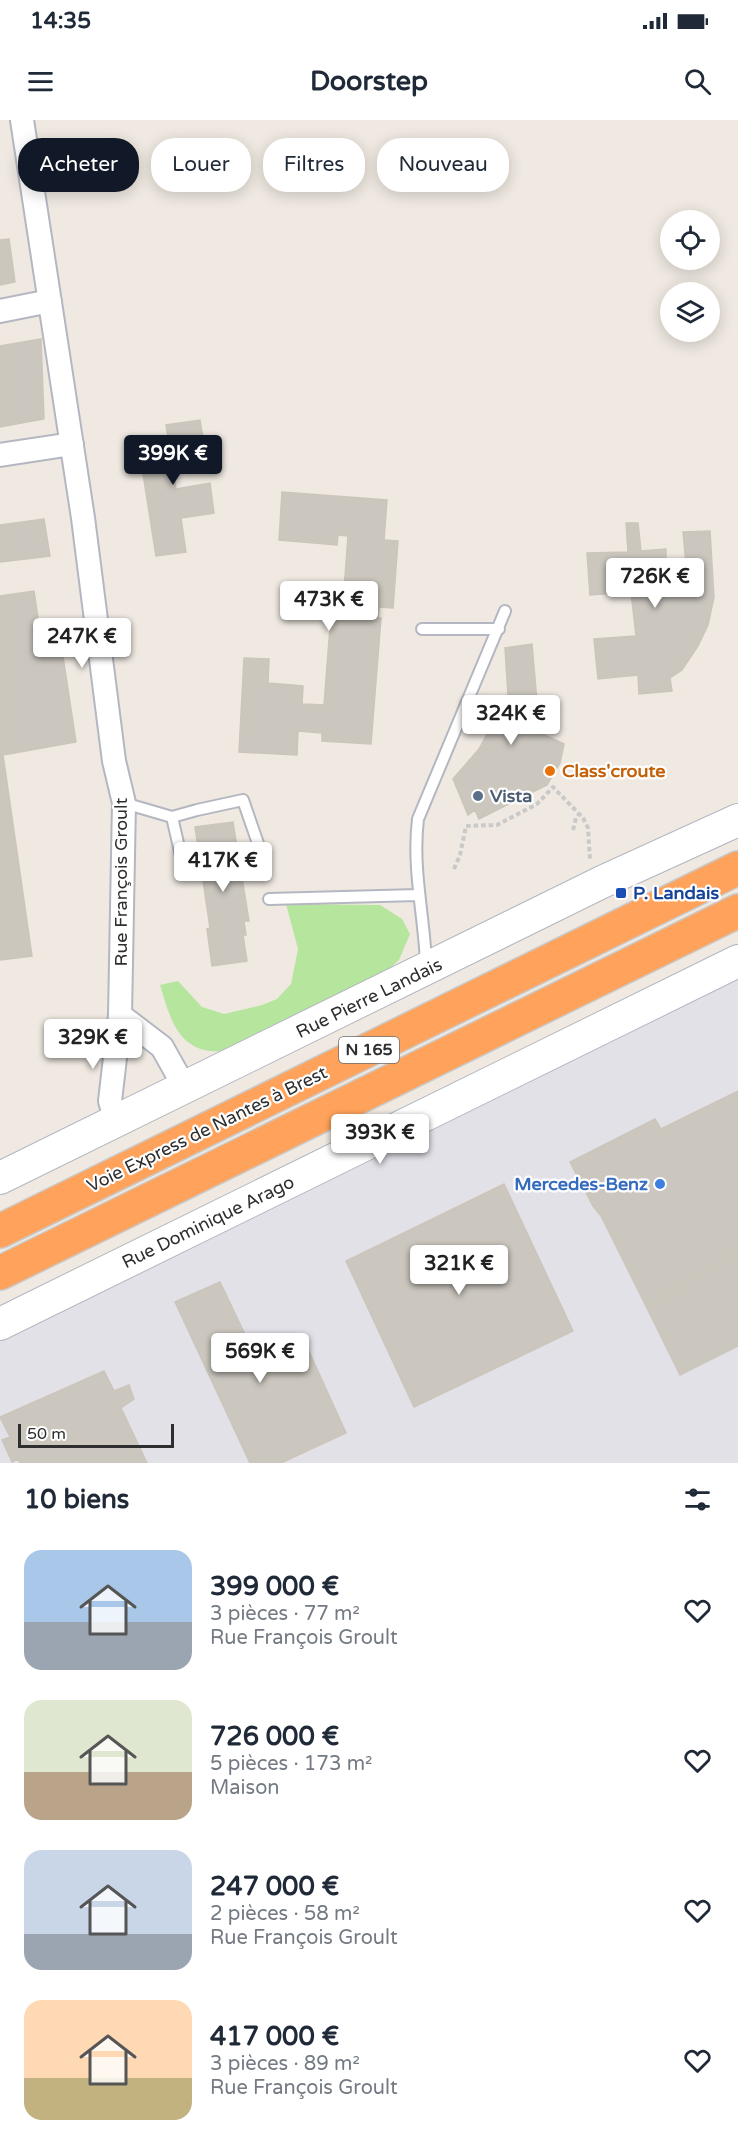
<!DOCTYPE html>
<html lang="fr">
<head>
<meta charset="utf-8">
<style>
	body { margin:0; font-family:"Varela Round",sans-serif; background:#f6f6f7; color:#1f2937; height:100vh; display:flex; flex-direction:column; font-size:22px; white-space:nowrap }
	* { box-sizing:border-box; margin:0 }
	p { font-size:20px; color:#747a83 }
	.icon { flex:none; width:33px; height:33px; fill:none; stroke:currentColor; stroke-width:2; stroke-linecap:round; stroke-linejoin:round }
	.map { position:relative; height:1343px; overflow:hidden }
	.panel { display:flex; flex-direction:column; background:#fff; flex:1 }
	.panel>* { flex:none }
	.banner { position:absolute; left:18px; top:18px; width:702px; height:54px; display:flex; gap:12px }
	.tools { position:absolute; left:660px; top:90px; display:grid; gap:12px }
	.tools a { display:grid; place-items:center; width:60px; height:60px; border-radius:50%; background:#fff; box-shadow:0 3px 15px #0003; font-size:30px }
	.scale { position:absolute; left:18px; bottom:15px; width:156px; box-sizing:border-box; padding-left:6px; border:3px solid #2e2e2e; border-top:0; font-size:16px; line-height:21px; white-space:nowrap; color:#2e2e2e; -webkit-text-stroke:4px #fff; paint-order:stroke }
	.price { position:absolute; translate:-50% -51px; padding:0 14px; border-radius:6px; background:#fff; color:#222; font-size:20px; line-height:39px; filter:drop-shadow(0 2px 3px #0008) }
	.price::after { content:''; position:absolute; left:50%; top:36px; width:18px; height:14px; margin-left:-9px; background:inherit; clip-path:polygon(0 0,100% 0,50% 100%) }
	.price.current { background:#111827; color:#fff }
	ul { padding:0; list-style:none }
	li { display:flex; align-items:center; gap:18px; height:150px; padding:0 24px }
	li span { display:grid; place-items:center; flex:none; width:168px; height:120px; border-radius:18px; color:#555 }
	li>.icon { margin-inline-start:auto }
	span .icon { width:72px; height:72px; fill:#fffc; stroke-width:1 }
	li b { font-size:26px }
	h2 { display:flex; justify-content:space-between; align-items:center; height:72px; padding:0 24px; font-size:26px }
	.chip { padding:0 21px; border-radius:24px; background:#fff; box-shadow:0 3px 15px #0003; font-size:21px; line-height:54px }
	.chip.current { background:#111827; color:#fff }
	.status { display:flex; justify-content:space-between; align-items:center; height:42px; padding:0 30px; background:#fff; direction:ltr }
	.status svg { height:16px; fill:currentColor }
	header { display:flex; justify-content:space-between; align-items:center; height:78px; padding:0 24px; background:#fff; font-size:27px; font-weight:700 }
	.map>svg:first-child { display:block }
</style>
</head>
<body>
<div class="status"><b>14:35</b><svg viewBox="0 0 49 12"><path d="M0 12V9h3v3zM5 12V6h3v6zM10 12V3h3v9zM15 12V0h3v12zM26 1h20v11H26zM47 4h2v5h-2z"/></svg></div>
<header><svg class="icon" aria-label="menu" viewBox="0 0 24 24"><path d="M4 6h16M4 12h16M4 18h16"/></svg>Doorstep<svg class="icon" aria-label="search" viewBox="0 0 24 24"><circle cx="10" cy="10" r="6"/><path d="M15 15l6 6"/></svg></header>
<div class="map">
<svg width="738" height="1343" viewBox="0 0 738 1343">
	<rect width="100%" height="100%" fill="#efe9e1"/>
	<path fill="#e3e1e8" d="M738 841V1343H0V1204Z"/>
	<path fill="#b6e59e" d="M286 784 380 785 402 799 410 814 399 840 389 849 228 932C221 931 211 932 204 930 174 922 168 890 160 865L178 861 202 887 224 894 262 885 277 879 291 864 298 829Z"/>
	<path fill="#cbc7bf" stroke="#cbc5ba" stroke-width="1.5" d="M9 119 15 162 0 165V120Z
		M41 219 44 299 0 307V226Z
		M200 300 205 330 171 336 176 369 210 363 214 393 181 398 186 432 156 436 138 322 168 317 166 305Z
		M282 372 387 380 384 420 398 421 393 488 379 487 378 498H381L371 624 322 621V613L298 611 297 635 239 632 244 538 269 539 268 563 303 566 302 584 324 585 331 494 344 496 345 485 343 484 348 416 338 415 337 425 279 420Z
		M44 399 50 436 0 442V405Z
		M626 403H638L641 431 666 429V446L686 445 683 412 710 411 714 477 708 505 698 526 682 550 670 558 672 571 639 574 638 555 598 559 594 519 636 516 631 472 590 475 587 433 628 432Z
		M34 471 43 532 62 530 76 622 3 635 32 836 0 840V476Z
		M532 524 538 593 536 611 564 624 560 643 547 665 479 699 475 690 468 695 453 659 479 629 508 575 505 528Z
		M233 702 249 801H244L246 815H243L247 841 212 846 207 809 210 808 195 707Z
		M738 971V1132L646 1186 601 1096 593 1086 570 1042 655 999 661 1009Z
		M504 1064 573 1211 414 1287 346 1141Z
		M738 1132V1226L680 1255 646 1186Z
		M220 1162 260 1246 306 1225 346 1313 281 1343H250L175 1182Z
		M104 1251 114 1271 129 1265 134 1279 121 1288 147 1343H20L18 1339 12 1342 2 1320 10 1317 0 1297Z"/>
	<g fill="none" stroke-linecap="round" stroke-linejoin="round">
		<defs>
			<path id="lane" d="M422 509H499
				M124 683 172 697 184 749
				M172 697 197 690 243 680 262 735
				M269 779 418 775
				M426 843C424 795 412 748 418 699L505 491"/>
			<path id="street" d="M22 0 83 398 114 641 124 683 120 895 110 981 116 1002
				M0 191 50 181
				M0 335 72 324
				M120 895 162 927 185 968"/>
			<path id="secondary" d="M0 1058 602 762 738 700
				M0 1204 738 841"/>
			<path id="highway" d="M0 1111 738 748
				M0 1153 738 791"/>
		</defs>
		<use href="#lane" stroke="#b4b7c1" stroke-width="14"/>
		<use href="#street" stroke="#b4b7c1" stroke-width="26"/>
		<use href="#secondary" stroke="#b4b7c1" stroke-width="34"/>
		<use href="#highway" stroke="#c9c9c9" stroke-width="36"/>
		<path stroke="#c9c9c9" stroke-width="4" stroke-dasharray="4.5 3" stroke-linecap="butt" d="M573 710 576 698 579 694
			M454 749 460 735 466 706 497 705 537 684 553 667 583 698 588 708 590 740"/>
		<use href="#lane" stroke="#fff" stroke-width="10"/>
		<use href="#street" stroke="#fff" stroke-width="22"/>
		<use href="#secondary" stroke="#fff" stroke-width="32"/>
		<use href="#highway" stroke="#ffa35c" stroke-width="33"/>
	</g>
	<circle fill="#e8710a" stroke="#fff" stroke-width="2" cx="550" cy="651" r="6"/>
	<circle fill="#5c6f8a" stroke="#fff" stroke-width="2" cx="478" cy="676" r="6"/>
	<rect fill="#1a4fb4" stroke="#fff" stroke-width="2" x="615" y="767" width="12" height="12" rx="3"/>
	<circle fill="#3f7fe0" stroke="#fff" stroke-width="2" cx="660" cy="1064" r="6"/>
	<g text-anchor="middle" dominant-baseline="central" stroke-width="4.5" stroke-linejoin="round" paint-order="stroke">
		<rect fill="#fff" stroke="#6d6d6d" stroke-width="1.5" x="339" y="917" width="60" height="26" rx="4.5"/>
		<g font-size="16" font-weight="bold" fill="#2e2e2e">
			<text x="369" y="930">N 165</text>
		</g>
		<g font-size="18" font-weight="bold" fill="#c56008" stroke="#fff" text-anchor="start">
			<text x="562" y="651">Class'croute</text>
		</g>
		<g font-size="18" font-weight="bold" fill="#4e5e75" stroke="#fff" text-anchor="start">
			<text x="490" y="676">Vista</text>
		</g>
		<g font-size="18" fill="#2e2e2e" stroke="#fff">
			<text transform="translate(121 762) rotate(-90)">Rue François Groult</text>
			<text transform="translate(369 878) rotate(-26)">Rue Pierre Landais</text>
			<text transform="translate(207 1009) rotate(-26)">Voie Express de Nantes à Brest</text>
			<text transform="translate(208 1102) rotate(-26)">Rue Dominique Arago</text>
		</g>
		<g font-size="18" font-weight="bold" fill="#164399" stroke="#fff" text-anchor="start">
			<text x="633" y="773">P. Landais</text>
		</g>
		<g font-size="18" font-weight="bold" fill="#366cbe" stroke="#fff" text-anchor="end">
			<text x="648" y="1064">Mercedes-Benz</text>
		</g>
	</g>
</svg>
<div class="tools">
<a><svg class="icon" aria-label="locate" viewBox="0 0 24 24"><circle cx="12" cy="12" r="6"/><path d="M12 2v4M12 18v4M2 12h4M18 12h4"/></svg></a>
<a><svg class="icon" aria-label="layers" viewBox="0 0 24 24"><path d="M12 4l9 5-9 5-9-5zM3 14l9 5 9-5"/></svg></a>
</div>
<div class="scale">50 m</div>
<b class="price current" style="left:173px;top:366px">399K €</b>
<b class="price" style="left:655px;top:489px">726K €</b>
<b class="price" style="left:329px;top:512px">473K €</b>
<b class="price" style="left:82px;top:549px">247K €</b>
<b class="price" style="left:511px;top:626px">324K €</b>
<b class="price" style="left:223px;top:773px">417K €</b>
<b class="price" style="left:93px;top:950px">329K €</b>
<b class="price" style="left:380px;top:1045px">393K €</b>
<b class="price" style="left:459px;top:1176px">321K €</b>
<b class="price" style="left:260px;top:1264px">569K €</b>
<div class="banner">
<a class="chip current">Acheter</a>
<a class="chip">Louer</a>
<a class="chip">Filtres</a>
<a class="chip">Nouveau</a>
</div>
</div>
<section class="panel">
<h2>10 biens<svg class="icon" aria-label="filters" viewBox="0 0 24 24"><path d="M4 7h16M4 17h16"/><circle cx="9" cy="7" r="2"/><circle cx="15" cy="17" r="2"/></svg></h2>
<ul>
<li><span style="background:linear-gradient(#a9c7e8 60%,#9aa5b1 0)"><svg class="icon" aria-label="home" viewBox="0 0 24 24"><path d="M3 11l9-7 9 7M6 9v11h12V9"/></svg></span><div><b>399 000 €</b><p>3 pièces · 77 m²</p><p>Rue François Groult</p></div><svg class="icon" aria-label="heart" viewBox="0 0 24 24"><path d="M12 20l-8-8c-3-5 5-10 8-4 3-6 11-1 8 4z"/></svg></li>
<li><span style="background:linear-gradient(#dfe7d0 60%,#b9a48a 0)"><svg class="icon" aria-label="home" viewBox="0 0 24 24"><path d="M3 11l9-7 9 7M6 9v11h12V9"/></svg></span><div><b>726 000 €</b><p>5 pièces · 173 m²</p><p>Maison</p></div><svg class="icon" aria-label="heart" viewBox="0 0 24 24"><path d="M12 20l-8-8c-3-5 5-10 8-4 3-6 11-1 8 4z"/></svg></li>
<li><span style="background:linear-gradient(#c9d6e8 70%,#9aa5b1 0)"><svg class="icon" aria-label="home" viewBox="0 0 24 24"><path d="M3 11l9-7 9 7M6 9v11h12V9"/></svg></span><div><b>247 000 €</b><p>2 pièces · 58 m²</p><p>Rue François Groult</p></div><svg class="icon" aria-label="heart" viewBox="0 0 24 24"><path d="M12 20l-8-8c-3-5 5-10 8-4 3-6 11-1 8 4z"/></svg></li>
<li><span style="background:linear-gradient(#ffd9b3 65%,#c2b280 0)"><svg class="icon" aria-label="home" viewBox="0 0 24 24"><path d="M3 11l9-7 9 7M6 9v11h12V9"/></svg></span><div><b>417 000 €</b><p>3 pièces · 89 m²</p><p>Rue François Groult</p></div><svg class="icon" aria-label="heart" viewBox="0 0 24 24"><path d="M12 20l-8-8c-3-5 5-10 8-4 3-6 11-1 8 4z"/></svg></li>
</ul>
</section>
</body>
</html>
